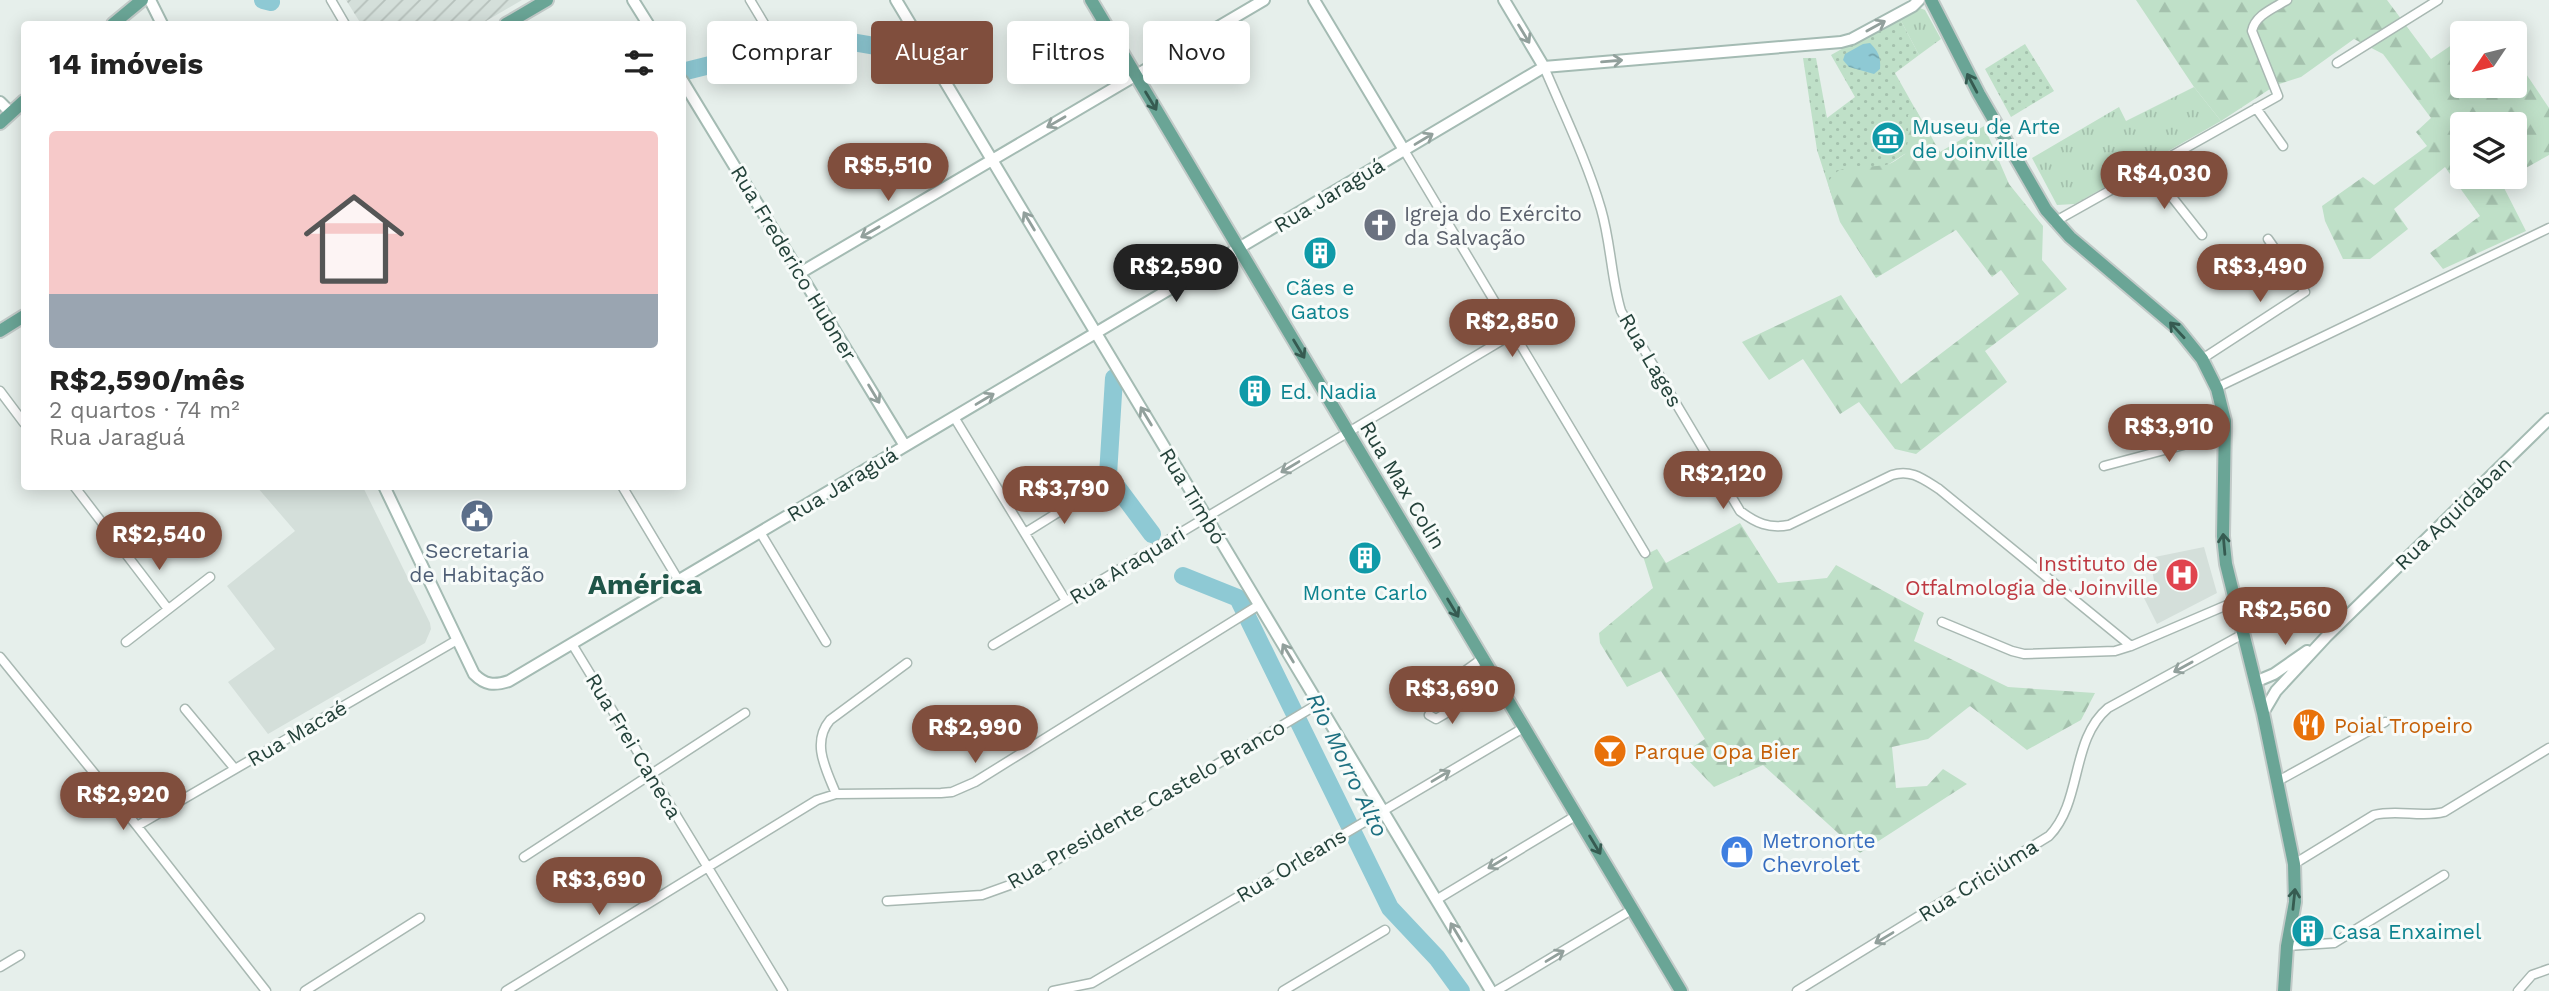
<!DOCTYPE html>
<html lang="pt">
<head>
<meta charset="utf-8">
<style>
	body { margin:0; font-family:"Work Sans",sans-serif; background:#f6f6f6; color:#222; height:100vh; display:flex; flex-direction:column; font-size:26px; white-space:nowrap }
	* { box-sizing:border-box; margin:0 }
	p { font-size:23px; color:#767676 }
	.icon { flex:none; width:38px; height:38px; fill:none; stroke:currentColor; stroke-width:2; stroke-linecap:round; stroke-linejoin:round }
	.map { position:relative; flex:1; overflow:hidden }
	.sheet { position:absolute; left:21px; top:21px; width:665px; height:469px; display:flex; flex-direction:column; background:#fff; border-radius:7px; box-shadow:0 4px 18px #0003 }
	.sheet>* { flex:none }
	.top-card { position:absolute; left:707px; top:21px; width:665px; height:63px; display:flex; gap:14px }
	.needle { width:46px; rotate:235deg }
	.buttons { position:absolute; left:2450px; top:21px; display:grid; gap:14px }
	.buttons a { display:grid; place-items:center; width:77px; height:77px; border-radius:7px; background:#fff; box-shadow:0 4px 18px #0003; font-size:35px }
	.price { position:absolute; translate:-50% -60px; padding:0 16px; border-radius:24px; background:#804e3d; color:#fff; font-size:23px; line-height:46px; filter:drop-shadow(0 2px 4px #0008) }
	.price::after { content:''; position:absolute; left:50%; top:42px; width:21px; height:16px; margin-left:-10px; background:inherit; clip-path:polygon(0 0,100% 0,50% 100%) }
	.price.current { background:#222; color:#fff }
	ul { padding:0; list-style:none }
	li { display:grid; align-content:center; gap:14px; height:371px; padding:0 28px }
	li+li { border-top:2px solid #e0e0e0 }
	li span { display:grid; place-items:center; height:217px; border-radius:7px; color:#555 }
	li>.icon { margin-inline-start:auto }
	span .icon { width:126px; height:126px; fill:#fffc; stroke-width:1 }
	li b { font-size:30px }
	h2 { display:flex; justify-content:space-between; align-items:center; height:84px; padding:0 28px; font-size:30px }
	.pill { padding:0 24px; border-radius:7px; background:#fff; box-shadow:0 4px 18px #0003; font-size:24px; line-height:63px }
	.pill.current { background:#804e3d; color:#fff }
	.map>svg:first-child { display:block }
</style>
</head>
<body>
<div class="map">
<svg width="2549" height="991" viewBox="0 0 2549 991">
	<defs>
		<pattern id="industrial-furrows" width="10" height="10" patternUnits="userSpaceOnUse" patternTransform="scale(1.75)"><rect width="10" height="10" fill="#d4dfda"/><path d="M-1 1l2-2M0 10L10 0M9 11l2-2" fill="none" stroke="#b6c1bc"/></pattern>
		<pattern id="grass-dots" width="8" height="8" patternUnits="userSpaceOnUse" patternTransform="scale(1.75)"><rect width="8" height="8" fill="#bfe0c8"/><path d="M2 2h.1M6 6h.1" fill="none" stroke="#a4c1ad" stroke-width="1.8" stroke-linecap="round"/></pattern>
		<pattern id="forest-firs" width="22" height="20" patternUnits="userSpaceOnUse" patternTransform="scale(1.75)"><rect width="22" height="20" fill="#bfe0c8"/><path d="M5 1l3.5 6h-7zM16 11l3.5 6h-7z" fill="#a4c1ad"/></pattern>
		<pattern id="park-tufts" width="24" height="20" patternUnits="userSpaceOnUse" patternTransform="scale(1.75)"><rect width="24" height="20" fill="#bfe0c8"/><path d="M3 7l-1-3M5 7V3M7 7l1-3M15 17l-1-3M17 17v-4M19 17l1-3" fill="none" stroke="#a4c1ad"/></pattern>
		<pattern id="water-ripples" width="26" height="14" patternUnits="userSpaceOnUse" patternTransform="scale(1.75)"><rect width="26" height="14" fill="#8ec9d4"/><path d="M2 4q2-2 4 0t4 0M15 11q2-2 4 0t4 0" fill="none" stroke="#74a5ad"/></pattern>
	</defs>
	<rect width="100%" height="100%" fill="#e6efeb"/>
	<path fill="#d4dfda" d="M257 487H363L430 623 431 629 425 643 268 734 228 682 275 649 227 586 295 531Z
		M2204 547 2217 593 2157 624 2144 598 2156 592 2150 558Z"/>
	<path fill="url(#industrial-furrows)" d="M346 0H522L481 24H361Z"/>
	<path fill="url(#grass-dots)" d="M1899 17 1919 55 1895 73 1931 137 1833 200 1817 150 1803 58H1816L1827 118 1855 97 1831 55Z
		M2025 44 2054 91 2011 117 1985 69Z"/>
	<path fill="url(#forest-firs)" d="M2136 0H2387L2431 59 2462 38V86H2515L2516 59 2549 108V155L2515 174V124H2462V177H2510L2501 182 2526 231 2443 269 2430 253 2480 216 2445 167 2394 209 2408 229 2370 259H2343L2325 221 2322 206 2363 177 2374 185 2427 146 2416 132 2431 118 2383 54 2354 39 2301 77 2276 85 2221 121 2194 87Z
		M1915 108 1940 152 1984 126 2009 184 2043 226 2042 260 2067 289 1985 351 2007 382 1916 454 1895 449 1859 402 1840 414 1803 359 1769 380 1742 342 1841 295 1901 384 2019 294 2001 270 1992 277 1956 230 1876 278 1840 222 1828 184C1836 160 1865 169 1885 165 1892 164 1899 158 1905 154L1908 141V115Z
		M1740 523 1778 583 1827 578 1836 565 1924 613 1914 641 2008 687 2095 693 2081 720 2027 750 1970 706 1928 739 1892 747 1896 788 1927 786 1943 769 1967 784 1860 853 1763 765 1714 787 1682 754 1705 739 1661 671 1627 687 1600 643 1599 633 1653 588 1643 556 1657 549 1666 563Z"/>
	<path fill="url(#park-tufts)" d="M1917 7 1925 10 1941 39 1919 55 1899 17Z
		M2194 87 2221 121 2075 204 2057 205 2032 158 2119 107 2126 121Z"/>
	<path fill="url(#water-ripples)" d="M1870 43C1878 51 1881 57 1880 69L1874 74 1849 67 1843 60 1845 54 1863 44Z"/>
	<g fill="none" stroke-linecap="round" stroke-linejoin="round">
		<path stroke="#8ec9d4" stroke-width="18" d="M263 0 271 2
			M682 72 738 58 794 38 852 42 898 50
			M1114 378 1108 475 1152 534
			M1183 576 1238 598 1390 908 1437 958 1461 991"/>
		<defs>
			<path id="street" d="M331 0 345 24
				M750 0 765 25
				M2337 63 2438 0
				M1544 67C1564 114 1587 161 1601 209 1611 243 1611 278 1621 311L1740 511C1756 523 1769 529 1789 525L1892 475C1911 469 1923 479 1939 489L2131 646
				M2256 108 2283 146
				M1404 150 1645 553
				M2149 168 2202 235
				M2054 222 2278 96 2252 31C2255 15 2274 8 2287 0
				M2202 359 2305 292 2268 239
				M2216 388 2549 228
				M0 391 24 423
				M954 417 1066 601
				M2104 466 2225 434
				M74 486 168 609
				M622 486 679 581
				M760 532 826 642
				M1025 533 1089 493
				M1942 622 2012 651 2024 654 2115 651 2131 646 2234 602
				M126 642 210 577
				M572 644 783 991
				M993 645 1514 333
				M0 657 137 826 266 991
				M1465 671 1483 658
				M185 709 235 769
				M1429 715 1436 719 1498 683
				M2278 781 2385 722
				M836 794C826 769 811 743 830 720L907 663
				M137 826 457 640
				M524 857 745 713
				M2294 864 2374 815C2398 809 2421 818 2444 812L2549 748
				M1436 900 1577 815
				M887 901 982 895 1021 881 1318 704
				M2287 946 2334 943 2444 875
				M0 967 20 955
				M305 991 420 918
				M506 991 817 800 836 794 941 793 952 792 975 782 1259 605
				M1053 991 1092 983 1525 727
				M1283 991 1385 930
				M1496 991 1633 909
				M1797 991 2049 836C2083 801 2070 740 2108 708L2243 634
				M2518 991 2532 975 2549 969"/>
			<path id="secondary" d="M150 0 162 24
				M633 0 648 24
				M896 0 1491 991
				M1314 0 1404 150
				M1504 0 1544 67
				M682 80 905 446
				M0 102 11 113
				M800 273 1264 0
				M384 486 474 674C485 685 494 686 509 681L1544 67 1841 42 1852 39 1913 6 1919 0
				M2255 682 2274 674 2307 651
				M2263 713 2276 691 2326 637 2549 419"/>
			<path id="primary" d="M1091 0 1681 991
				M1931 0 1979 94 2046 210 2070 237 2177 328 2202 359 2217 389 2225 421 2223 536 2226 564 2263 713 2294 864 2295 902 2287 946 2284 991
				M113 24 142 0
				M506 24 547 0
				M0 123 24 101
				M0 331 24 316"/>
		</defs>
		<use href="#street" stroke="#a8b8b2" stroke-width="11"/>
		<use href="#secondary" stroke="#a4bbb3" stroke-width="14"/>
		<use href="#primary" stroke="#c2cac8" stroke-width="16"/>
		<use href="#street" stroke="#fff" stroke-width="8"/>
		<use href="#secondary" stroke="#fff" stroke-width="10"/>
		<use href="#primary" stroke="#6aa596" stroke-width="12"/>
	</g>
	<defs><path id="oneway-shaft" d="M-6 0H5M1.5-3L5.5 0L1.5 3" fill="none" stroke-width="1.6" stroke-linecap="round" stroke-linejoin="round" transform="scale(1.75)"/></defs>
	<g stroke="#92a09c">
		<use href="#oneway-shaft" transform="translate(1876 26) rotate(-29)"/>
		<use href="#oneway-shaft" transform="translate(1524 34) rotate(59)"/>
		<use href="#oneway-shaft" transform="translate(1612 61) rotate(-5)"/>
		<use href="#oneway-shaft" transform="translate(1056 122) rotate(150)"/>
		<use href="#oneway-shaft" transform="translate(1424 139) rotate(-31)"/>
		<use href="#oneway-shaft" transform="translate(1029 221) rotate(-121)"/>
		<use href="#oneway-shaft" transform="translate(870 232) rotate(150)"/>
		<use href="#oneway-shaft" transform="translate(874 394) rotate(59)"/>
		<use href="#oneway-shaft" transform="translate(985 399) rotate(-31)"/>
		<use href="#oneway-shaft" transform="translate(1146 416) rotate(-121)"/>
		<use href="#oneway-shaft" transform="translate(1290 467) rotate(149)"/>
		<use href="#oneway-shaft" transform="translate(1288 653) rotate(-121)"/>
		<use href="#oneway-shaft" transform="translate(2183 667) rotate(151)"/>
		<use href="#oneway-shaft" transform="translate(1441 776) rotate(-31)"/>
		<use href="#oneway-shaft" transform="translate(1497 863) rotate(149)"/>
		<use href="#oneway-shaft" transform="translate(1456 932) rotate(-121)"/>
		<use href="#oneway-shaft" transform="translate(1884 938) rotate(149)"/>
		<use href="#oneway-shaft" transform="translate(1555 956) rotate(-31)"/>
	</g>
	<g stroke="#365b51">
		<use href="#oneway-shaft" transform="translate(1972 83) rotate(-118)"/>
		<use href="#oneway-shaft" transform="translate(1151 101) rotate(59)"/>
		<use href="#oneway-shaft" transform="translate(2177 330) rotate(-133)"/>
		<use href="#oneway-shaft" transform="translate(1299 349) rotate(59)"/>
		<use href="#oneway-shaft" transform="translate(2224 544) rotate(-95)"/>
		<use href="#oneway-shaft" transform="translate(1453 608) rotate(59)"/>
		<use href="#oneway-shaft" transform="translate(1595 845) rotate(59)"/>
		<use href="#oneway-shaft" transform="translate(2294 899) rotate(-84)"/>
	</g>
	<defs>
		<symbol id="museum-disc" viewBox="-11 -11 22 22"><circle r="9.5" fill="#0f9aa8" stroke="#f7fbf9"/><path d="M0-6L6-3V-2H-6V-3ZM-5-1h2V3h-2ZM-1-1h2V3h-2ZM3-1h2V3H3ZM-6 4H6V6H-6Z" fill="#fff"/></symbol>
		<symbol id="church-disc" viewBox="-11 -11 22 22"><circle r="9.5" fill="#6b7280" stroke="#f7fbf9"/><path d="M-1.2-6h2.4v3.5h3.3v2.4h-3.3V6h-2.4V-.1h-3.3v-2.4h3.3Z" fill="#fff"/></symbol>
		<symbol id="building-disc" viewBox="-11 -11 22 22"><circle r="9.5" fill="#0f9aa8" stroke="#f7fbf9"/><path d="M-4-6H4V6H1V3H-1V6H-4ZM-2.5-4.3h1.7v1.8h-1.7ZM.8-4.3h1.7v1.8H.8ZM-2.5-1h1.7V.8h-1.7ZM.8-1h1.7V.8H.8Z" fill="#fff"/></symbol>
		<symbol id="civic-disc" viewBox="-11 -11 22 22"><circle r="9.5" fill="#5c6f8a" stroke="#f7fbf9"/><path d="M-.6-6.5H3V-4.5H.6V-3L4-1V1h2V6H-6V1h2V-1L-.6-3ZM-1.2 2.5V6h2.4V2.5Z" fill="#fff"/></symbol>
		<symbol id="hospital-disc" viewBox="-11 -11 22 22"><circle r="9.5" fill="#e0444e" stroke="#f7fbf9"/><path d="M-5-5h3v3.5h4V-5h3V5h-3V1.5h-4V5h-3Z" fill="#fff"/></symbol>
		<symbol id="restaurant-disc" viewBox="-11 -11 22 22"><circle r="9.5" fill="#e8710a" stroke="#f7fbf9"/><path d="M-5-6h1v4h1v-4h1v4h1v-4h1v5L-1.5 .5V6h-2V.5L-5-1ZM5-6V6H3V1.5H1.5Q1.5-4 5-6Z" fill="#fff"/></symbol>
		<symbol id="bar-disc" viewBox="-11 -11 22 22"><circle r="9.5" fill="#e8710a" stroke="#f7fbf9"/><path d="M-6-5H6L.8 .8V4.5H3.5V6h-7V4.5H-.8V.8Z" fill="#fff"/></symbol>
		<symbol id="shop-disc" viewBox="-11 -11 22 22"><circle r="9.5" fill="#3f7fe0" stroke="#f7fbf9"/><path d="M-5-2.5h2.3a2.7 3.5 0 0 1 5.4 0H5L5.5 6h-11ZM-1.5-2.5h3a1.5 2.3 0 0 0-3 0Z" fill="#fff"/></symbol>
	</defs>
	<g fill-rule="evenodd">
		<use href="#museum-disc" x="1869" y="119" width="38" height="38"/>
		<use href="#church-disc" x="1361" y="206" width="38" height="38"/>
		<use href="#building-disc" x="1301" y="234" width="38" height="38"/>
		<use href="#building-disc" x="1236" y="372" width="38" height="38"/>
		<use href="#civic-disc" x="458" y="497" width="38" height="38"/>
		<use href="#building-disc" x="1346" y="539" width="38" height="38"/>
		<use href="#hospital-disc" x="2163" y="556" width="38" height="38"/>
		<use href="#restaurant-disc" x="2290" y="706" width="38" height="38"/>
		<use href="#bar-disc" x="1591" y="732" width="38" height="38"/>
		<use href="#shop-disc" x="1718" y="833" width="38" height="38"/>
		<use href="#building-disc" x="2289" y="912" width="38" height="38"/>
	</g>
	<g text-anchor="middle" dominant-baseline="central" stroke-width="6" stroke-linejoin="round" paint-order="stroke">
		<g font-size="21" fill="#0d838f" stroke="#f7fbf9" text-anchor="start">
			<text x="1912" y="126">Museu de Arte<tspan x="1912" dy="24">de Joinville</tspan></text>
			<text x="1320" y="287" text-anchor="middle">Cães e<tspan x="1320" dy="24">Gatos</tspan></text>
			<text x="1280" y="391">Ed. Nadia</text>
			<text x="1365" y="592" text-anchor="middle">Monte Carlo</text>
			<text x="2332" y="931">Casa Enxaimel</text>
		</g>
		<g font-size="21" fill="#24423a" stroke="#f7fbf9">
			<text transform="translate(1329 195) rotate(-31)">Rua Jaraguá</text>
			<text transform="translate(794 263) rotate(59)">Rua Frederico Hubner</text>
			<text transform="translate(1651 360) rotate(60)">Rua Lages</text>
			<text transform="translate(842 484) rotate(-31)">Rua Jaraguá</text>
			<text transform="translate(1403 485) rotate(59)">Rua Max Colin</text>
			<text transform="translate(1193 496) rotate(59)">Rua Timbó</text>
			<text transform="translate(2453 513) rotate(-44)">Rua Aquidaban</text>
			<text transform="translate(1127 565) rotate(-31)">Rua Araquari</text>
			<text transform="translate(297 733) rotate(-30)">Rua Macaé</text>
			<text transform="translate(634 746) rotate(59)">Rua Frei Caneca</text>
			<text transform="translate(1146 804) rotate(-30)">Rua Presidente Castelo Branco</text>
			<text transform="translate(1291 865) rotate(-31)">Rua Orleans</text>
			<text transform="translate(1978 880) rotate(-32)">Rua Criciúma</text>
		</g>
		<g font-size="21" fill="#5b616d" stroke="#f7fbf9" text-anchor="start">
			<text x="1404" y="213">Igreja do Exército<tspan x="1404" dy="24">da Salvação</tspan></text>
		</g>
		<g font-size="21" fill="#4e5e75" stroke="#f7fbf9">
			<text x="477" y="550">Secretaria<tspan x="477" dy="24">de Habitação</tspan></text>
		</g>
		<g font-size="21" fill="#be3a42" stroke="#f7fbf9" text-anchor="end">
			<text x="2158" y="563">Instituto de<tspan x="2158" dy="24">Otfalmologia de Joinville</tspan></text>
		</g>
		<g font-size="21" fill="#c56008" stroke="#f7fbf9" text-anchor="start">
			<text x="2334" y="725">Poial Tropeiro</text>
			<text x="1634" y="751">Parque Opa Bier</text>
		</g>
		<g font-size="21" fill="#366cbe" stroke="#f7fbf9" text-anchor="start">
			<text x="1762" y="840">Metronorte<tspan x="1762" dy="24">Chevrolet</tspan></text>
		</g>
		<g font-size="23" font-style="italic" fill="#1c6f80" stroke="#f7fbf9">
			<text transform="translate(1347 765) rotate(64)">Rio Morro Alto</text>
		</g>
		<g font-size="28" font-weight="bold" fill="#1f5548" stroke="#f7fbf9">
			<text x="645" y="584">América</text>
		</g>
	</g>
</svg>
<div class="buttons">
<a><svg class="needle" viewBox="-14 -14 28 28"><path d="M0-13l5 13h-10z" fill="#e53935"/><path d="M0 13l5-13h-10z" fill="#767676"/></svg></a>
<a><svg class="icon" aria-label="layers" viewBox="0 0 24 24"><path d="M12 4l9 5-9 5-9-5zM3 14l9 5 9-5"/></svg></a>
</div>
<b class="price" style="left:888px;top:203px">R$5,510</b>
<b class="price" style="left:2164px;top:211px">R$4,030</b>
<b class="price current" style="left:1176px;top:304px">R$2,590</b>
<b class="price" style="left:2260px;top:304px">R$3,490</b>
<b class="price" style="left:1512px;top:359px">R$2,850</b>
<b class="price" style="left:2169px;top:464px">R$3,910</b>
<b class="price" style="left:1723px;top:511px">R$2,120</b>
<b class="price" style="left:1064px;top:526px">R$3,790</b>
<b class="price" style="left:159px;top:572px">R$2,540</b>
<b class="price" style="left:2285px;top:647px">R$2,560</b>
<b class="price" style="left:1452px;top:726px">R$3,690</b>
<b class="price" style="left:975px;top:765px">R$2,990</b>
<b class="price" style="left:123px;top:832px">R$2,920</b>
<b class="price" style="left:599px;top:917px">R$3,690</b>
<div class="top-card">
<a class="pill">Comprar</a>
<a class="pill current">Alugar</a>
<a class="pill">Filtros</a>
<a class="pill">Novo</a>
</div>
<section class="sheet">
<h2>14 imóveis<svg class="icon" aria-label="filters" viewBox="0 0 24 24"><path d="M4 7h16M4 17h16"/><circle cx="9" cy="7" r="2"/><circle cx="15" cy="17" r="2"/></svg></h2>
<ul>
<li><span style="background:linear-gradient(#f6c9c9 75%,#9aa5b1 0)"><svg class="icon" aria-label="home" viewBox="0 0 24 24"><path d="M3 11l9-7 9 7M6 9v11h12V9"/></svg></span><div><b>R$2,590/mês</b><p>2 quartos · 74 m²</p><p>Rua Jaraguá</p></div></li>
</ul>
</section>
</div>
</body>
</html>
